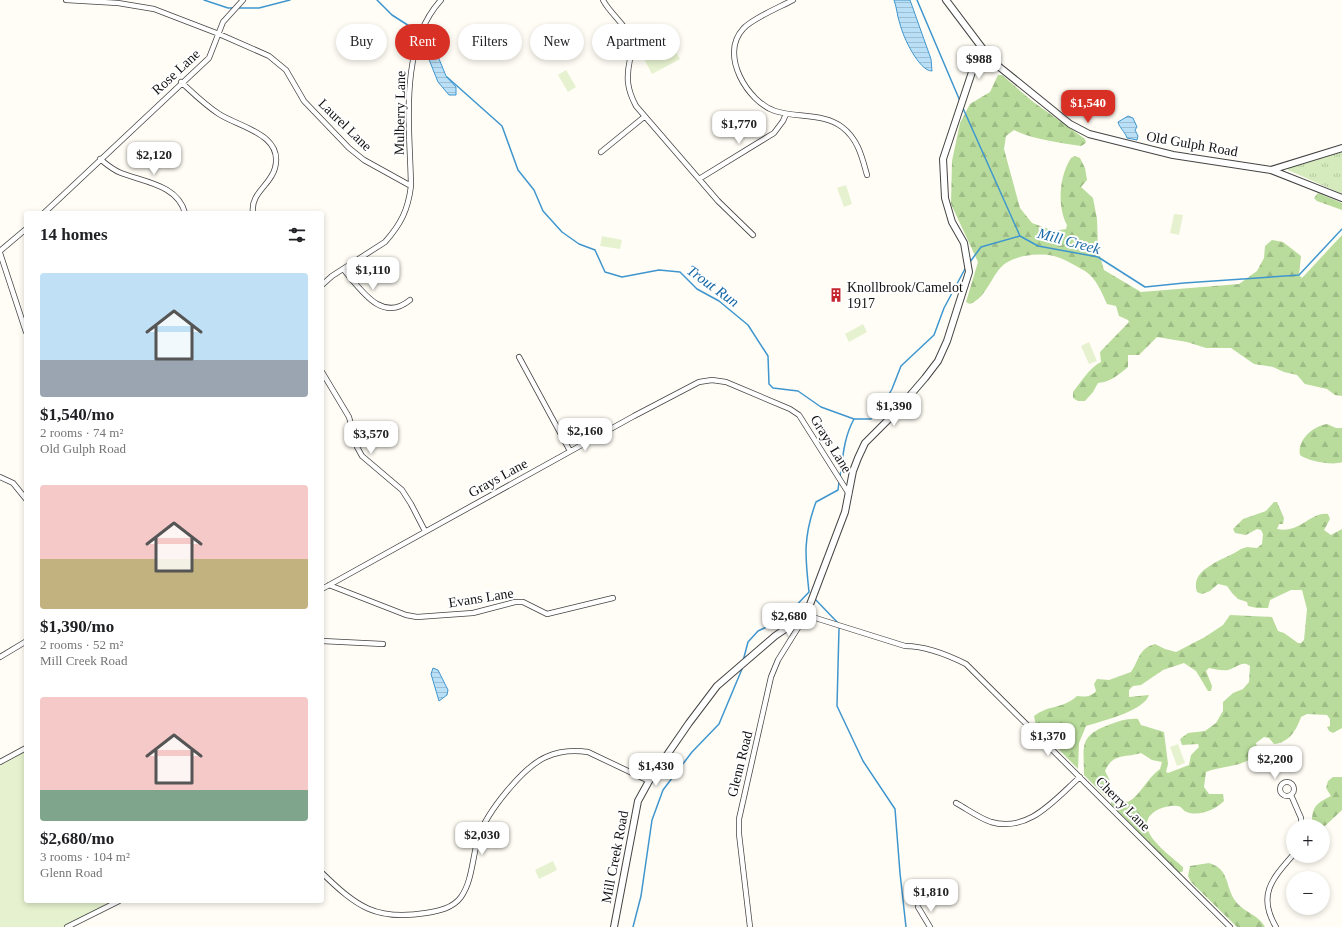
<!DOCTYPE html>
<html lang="en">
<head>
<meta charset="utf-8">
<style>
	body { margin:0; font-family:Georgia,serif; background:#f2f2f2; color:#202124; height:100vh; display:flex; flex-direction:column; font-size:15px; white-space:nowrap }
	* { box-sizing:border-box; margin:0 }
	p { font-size:13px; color:#757577 }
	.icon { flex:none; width:22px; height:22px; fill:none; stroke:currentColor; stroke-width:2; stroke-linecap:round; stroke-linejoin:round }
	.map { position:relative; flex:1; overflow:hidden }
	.details { position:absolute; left:24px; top:211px; width:300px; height:692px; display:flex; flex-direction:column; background:#fff; border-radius:4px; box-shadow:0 2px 6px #0003 }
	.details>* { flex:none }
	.top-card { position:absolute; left:336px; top:24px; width:380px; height:36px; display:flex; gap:8px }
	.fabs { position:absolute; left:1286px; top:819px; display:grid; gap:8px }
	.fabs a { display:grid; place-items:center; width:44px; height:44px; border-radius:50%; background:#fff; box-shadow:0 2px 6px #0003; font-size:20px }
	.price { position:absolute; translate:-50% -34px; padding:0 9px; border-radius:8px; background:#fff; color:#222; font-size:13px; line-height:26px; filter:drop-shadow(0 1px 2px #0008) }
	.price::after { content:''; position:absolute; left:50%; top:24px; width:12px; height:9px; margin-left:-6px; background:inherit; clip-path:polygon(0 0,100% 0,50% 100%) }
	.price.active { background:#d93025; color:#fff }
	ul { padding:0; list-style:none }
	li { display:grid; align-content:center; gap:8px; height:212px; padding:0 16px }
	li span { display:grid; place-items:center; height:124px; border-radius:4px; color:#555 }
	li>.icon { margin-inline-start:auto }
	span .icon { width:72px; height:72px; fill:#fffc; stroke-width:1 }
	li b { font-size:17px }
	h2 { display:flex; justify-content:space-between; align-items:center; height:48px; padding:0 16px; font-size:17px }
	.tag { padding:0 14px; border-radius:18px; background:#fff; box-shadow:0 2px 6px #0003; font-size:14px; line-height:36px }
	.tag.active { background:#d93025; color:#fff }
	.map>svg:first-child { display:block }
</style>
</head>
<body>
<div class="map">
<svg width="1342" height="927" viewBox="0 0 1342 927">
	<defs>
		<pattern id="forest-firs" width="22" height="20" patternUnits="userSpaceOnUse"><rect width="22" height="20" fill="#b9dc9c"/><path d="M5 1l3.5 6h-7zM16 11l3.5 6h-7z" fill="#9ebc85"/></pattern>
		<pattern id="park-tufts" width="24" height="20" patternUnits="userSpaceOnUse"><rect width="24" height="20" fill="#d5ebbd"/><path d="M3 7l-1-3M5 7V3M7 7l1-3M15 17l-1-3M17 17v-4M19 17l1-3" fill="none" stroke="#b6c8a1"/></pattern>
		<pattern id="water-rules" width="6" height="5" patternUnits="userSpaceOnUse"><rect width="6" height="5" fill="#b9e0f7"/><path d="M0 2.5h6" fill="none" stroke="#9ebfd3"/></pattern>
	</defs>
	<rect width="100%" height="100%" fill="#fffdf5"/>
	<path fill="url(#forest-firs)" d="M998 75H1002L1032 101 1085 139 1086 143 1081 146C1058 142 1035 140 1014 130L1006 136 1004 149 1020 208 1032 223 1054 231 1066 229 1067 225C1057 207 1059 176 1071 158L1075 156 1080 158 1085 168 1087 180 1081 187 1093 198 1097 219 1098 249 1104 270 1141 292 1239 284 1257 271 1264 258 1265 246 1272 240 1283 242 1301 256 1299 275 1302 278 1342 235V396L1335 395 1327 389 1305 384 1297 375 1284 372 1273 367 1254 364 1231 348H1206L1187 342 1157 337 1139 355H1128V367C1118 375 1111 382 1098 383L1093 392 1085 401H1078L1073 398V392C1082 381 1089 368 1101 362L1100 352 1129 322 1128 320 1119 316 1116 306 1107 304C1102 293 1096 278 1085 271 1078 267 1068 261 1060 258 1045 252 1020 254 1006 263 992 272 988 297 970 304L966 302 978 262 951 204 952 161 960 123 970 104 990 92Z
		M1318 193 1342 203V210L1317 201 1314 198Z
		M1327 424 1336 428H1342V462C1333 466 1308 461 1300 455 1297 440 1313 426 1327 424Z
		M1274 502H1277L1284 518 1283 524H1279L1277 529C1300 534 1311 511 1328 514L1330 519 1324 530 1331 535 1342 529V728L1333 733 1329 731 1327 727 1330 726V719L1327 715 1307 714 1301 717C1297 729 1289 743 1274 744L1269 738 1264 737 1256 743 1258 752C1245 768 1224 765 1206 772L1204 787 1209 794H1223L1224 801C1217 809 1198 817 1187 812 1183 811 1182 806 1177 806 1171 805 1159 808 1154 812 1131 829 1170 855 1183 867V871L1179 873 1111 804V802L1119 799 1128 802C1141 795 1147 778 1160 769L1162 762 1152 760 1141 753C1124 758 1113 753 1105 771L1111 783V793L1106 797 1084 775C1084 745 1078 736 1111 724 1120 721 1128 718 1138 719L1141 725 1164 732 1168 764 1166 772 1168 773 1189 765 1191 755 1199 747 1198 744 1182 745 1180 739 1188 733 1205 731 1216 723 1223 711V702L1233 693 1243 689 1249 682 1250 666C1242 660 1237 668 1228 670 1223 671 1214 669 1209 668L1206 671 1212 686 1211 691H1208L1196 671 1184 663 1163 670 1141 685 1133 686 1129 690V697L1149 695C1144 711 1102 721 1086 726L1079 743 1078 769 1036 726 1034 716C1050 704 1061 710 1077 696 1085 697 1091 697 1096 691L1094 684 1097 679 1109 680 1131 672C1140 659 1138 649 1155 644L1165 649 1176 652 1205 637 1223 625 1230 615 1272 617 1278 631 1284 633 1298 643H1301L1304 640 1307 609 1302 590H1291L1270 600 1268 608H1257L1248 606 1247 602 1238 599 1232 593 1227 586 1218 584 1210 591 1202 594 1197 592C1189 568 1225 560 1241 549L1247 547 1257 548 1262 544 1263 534 1261 530 1257 529 1246 535 1235 533 1233 529 1243 519 1266 511Z
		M1333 777H1342V810L1325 826H1316L1312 823C1312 806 1317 803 1331 796L1326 788 1328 781Z
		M1209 863C1229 869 1225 884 1234 899 1242 912 1258 914 1265 927H1237L1191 882 1188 876 1190 866Z"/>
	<path fill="url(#park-tufts)" d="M1342 151V194L1288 170 1287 168Z"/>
	<path fill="#e6f2cf" d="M672 45 680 59 652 74 644 59Z
		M566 70 576 87 568 92 558 75Z
		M846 185 852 204 844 207 837 188Z
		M1174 214 1183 215 1179 235 1170 233Z
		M602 236 622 240 620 249 600 246Z
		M863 324 867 332 849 342 845 334Z
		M1089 342 1097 361 1089 364 1081 346Z
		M1178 744 1185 763 1177 766 1170 747Z
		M26 749V901H119L67 927H0V763Z
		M553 861 557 870 539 879 535 870Z"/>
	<path fill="url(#water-rules)" stroke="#3f96cf" d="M894 0H910L931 59 932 71C919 71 903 37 900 24 897 16 897 8 894 0Z
		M433 53 437 54 446 76 456 87V95H449L438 82 428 57 429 54Z
		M1128 116 1133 118 1137 127 1135 130 1138 136 1137 140 1127 138C1125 132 1119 127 1118 122Z
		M433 668 438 670 448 690 447 695 439 701 431 674Z"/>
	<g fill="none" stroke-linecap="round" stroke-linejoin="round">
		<path stroke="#3f96cf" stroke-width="1.5" d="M204 0 228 8H235
			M377 0 392 15 417 31 432 53
			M917 0 960 101
			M238 8H259L290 0
			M447 77 502 126 518 170 534 190 543 211 562 232 579 244 595 250 605 272 622 277 659 270 680 272 697 289 719 301 748 325 768 356 769 384 773 388 798 391 821 407 854 419H871L877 415 892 389 901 366 934 335 944 308 966 267
			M962 106 1020 236 1038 246 1098 257 1145 287 1184 283 1299 275 1342 229
			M970 262 981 247 1020 236
			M840 477C843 456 844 437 854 419
			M814 598 839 624
			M839 628 837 706 863 761 895 809 900 873 906 927
			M743 661 748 642 758 631 773 624 789 613 809 592C805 556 803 537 816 502L838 490 839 482
			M633 927 641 896 652 820 663 790 692 752 719 724 742 669"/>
		<defs>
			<path id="minor" d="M66 0 118 3 154 9 219 34 269 56 286 70 304 101 349 148 364 160 411 186C408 210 401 224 385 242L332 276 322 285
				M603 0C610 14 627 25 632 41 633 47 631 53 630 59 626 78 627 89 636 106L718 201 753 235
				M793 0C780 7 751 19 743 29 719 55 748 102 775 111 797 118 824 113 842 127 858 139 862 157 867 175
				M181 82C193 93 205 105 219 114 239 127 284 134 275 168 271 185 250 193 253 213
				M601 152 644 117
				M100 159C106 164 113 170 121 173 144 182 178 185 185 213
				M699 179 774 133 783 121 786 114
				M411 186C410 127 398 47 441 0
				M44 213 209 58 223 22 243 0
				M0 251 26 229
				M0 253 26 332
				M343 269C360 288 381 324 410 300
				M519 357 570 451
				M322 372 349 417 357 447 362 456 402 490 411 504 425 531
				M0 477 13 483 26 499
				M329 585 406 615 417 617 473 613 515 602H523L547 614 613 598
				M322 589 634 416 699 382 712 380 726 382 790 409 799 415 849 494
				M322 641 383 644
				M0 657 25 642
				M0 762 26 748
				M1280 789a7 7 0 1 1 14 0a7 7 0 1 1-14 0Z
				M1291 795 1301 818V826
				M956 803C967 809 979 818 991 822 1029 833 1055 799 1080 777
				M322 873C357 907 376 921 426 913 439 911 453 908 461 897 473 880 472 856 479 836 487 812 523 767 546 757 559 751 575 750 588 752L649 781
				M918 907 930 927
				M67 927 119 901
				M750 927 739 834V819L771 677 778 660 806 615 905 646C925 646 948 655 966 664L1230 927
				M1276 927C1257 895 1272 879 1293 855"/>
			<path id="tertiary" d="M946 0 992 61 1070 124 1089 134 1173 155 1271 170 1342 198
				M1271 170 1342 148
				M614 927 638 801 649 781 689 723 717 686 775 636 806 615 845 512 853 471 858 458 865 443 894 414 925 378 938 361 947 341 969 272 964 243 952 222 945 198 943 159 974 66 983 52"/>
		</defs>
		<use href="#minor" stroke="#444" stroke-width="6"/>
		<use href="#tertiary" stroke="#444" stroke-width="8"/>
		<use href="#minor" stroke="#fff" stroke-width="4.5"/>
		<use href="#tertiary" stroke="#fff" stroke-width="6"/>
	</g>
	<defs>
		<symbol id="building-bare" viewBox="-9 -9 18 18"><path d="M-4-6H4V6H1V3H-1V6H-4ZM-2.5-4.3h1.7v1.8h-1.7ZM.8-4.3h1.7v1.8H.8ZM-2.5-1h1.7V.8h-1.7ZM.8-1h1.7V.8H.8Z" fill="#c4262e" stroke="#fff" stroke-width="2.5" paint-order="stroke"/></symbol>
	</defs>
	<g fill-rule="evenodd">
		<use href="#building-bare" x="826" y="285" width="20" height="20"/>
	</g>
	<g text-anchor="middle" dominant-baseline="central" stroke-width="4" stroke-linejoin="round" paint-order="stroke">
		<g font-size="14" fill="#111" stroke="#fff">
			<text transform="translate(176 72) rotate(-43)">Rose Lane</text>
			<text transform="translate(400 113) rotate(-89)">Mulberry Lane</text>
			<text transform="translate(345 125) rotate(44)">Laurel Lane</text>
			<text transform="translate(1192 144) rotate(10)">Old Gulph Road</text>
			<text transform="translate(831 444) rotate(58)">Grays Lane</text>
			<text transform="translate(498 478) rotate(-29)">Grays Lane</text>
			<text transform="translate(481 598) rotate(-9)">Evans Lane</text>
			<text transform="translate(740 764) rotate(-76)">Glenn Road</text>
			<text transform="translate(1123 804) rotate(45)">Cherry Lane</text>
			<text transform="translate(615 857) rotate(-79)">Mill Creek Road</text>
		</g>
		<g font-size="14" fill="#111" stroke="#fff" text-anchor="start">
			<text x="847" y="287">Knollbrook/Camelot<tspan x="847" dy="16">1917</tspan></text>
		</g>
		<g font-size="15" font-style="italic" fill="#1768a6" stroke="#fff">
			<text transform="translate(1069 241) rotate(15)">Mill Creek</text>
			<text transform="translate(713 286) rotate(36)">Trout Run</text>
		</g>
	</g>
</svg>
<div class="fabs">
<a>+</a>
<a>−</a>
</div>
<b class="price" style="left:979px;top:80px">$988</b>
<b class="price active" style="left:1088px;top:124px">$1,540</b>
<b class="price" style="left:739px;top:145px">$1,770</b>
<b class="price" style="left:154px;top:176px">$2,120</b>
<b class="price" style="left:373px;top:291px">$1,110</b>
<b class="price" style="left:894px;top:427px">$1,390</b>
<b class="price" style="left:585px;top:452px">$2,160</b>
<b class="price" style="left:371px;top:455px">$3,570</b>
<b class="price" style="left:789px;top:637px">$2,680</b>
<b class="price" style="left:1048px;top:757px">$1,370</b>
<b class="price" style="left:1275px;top:780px">$2,200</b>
<b class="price" style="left:656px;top:787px">$1,430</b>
<b class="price" style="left:482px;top:856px">$2,030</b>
<b class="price" style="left:931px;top:913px">$1,810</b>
<div class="top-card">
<a class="tag">Buy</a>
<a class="tag active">Rent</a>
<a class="tag">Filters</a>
<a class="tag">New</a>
<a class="tag">Apartment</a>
</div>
<section class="details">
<h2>14 homes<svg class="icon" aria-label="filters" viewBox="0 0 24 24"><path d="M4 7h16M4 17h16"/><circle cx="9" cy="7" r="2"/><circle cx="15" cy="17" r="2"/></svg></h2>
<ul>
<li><span style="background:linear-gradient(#bfe0f5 70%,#9aa5b1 0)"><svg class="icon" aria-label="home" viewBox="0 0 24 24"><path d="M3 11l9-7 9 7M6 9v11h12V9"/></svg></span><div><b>$1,540/mo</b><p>2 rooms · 74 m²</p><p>Old Gulph Road</p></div></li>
<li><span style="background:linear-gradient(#f6c9c9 60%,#c2b280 0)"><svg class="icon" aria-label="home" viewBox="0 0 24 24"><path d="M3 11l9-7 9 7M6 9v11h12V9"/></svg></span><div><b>$1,390/mo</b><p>2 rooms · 52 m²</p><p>Mill Creek Road</p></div></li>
<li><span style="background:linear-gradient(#f6c9c9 75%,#7fa58c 0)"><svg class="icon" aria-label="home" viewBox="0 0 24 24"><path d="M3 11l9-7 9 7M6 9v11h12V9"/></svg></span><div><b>$2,680/mo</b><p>3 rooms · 104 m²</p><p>Glenn Road</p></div></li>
</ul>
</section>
</div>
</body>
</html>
